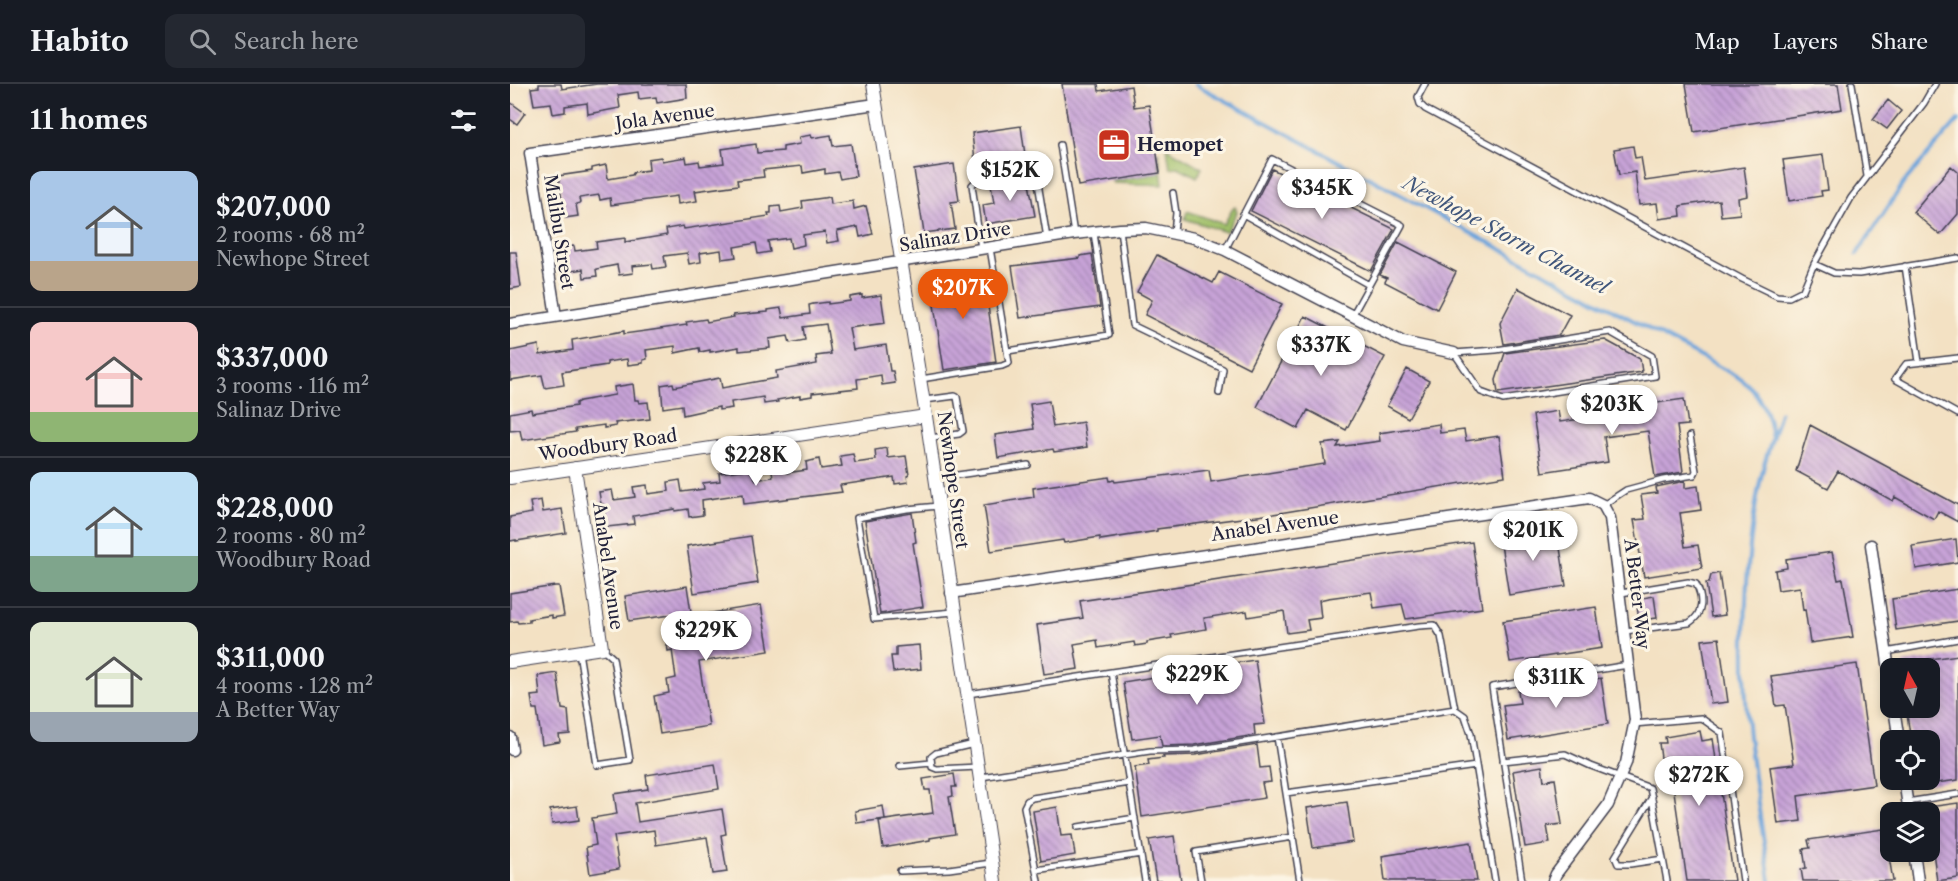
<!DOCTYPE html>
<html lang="en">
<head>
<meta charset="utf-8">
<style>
	body { margin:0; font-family:"Libre Caslon Text",serif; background:#242831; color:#f1f3f6; height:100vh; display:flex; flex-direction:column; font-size:22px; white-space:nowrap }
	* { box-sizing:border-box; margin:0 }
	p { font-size:20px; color:#9ea1a6 }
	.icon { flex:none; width:33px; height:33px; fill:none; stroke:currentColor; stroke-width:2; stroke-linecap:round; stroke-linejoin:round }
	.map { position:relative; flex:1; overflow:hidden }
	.details { display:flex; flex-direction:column; background:#171b24; width:510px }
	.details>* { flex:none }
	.needle { width:39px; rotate:352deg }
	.fabs { position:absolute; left:1370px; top:574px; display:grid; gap:12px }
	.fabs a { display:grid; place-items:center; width:60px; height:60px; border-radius:12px; background:#171b24; box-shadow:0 3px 9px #0003; font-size:30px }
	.price { position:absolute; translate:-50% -51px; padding:0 14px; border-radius:21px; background:#fff; color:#222; font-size:20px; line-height:39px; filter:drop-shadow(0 2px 3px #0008) }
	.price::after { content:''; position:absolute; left:50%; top:36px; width:18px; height:14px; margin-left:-9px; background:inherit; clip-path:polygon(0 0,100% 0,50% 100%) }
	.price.on { background:#ea580c; color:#fff }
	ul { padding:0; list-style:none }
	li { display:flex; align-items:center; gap:18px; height:150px; padding:0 30px }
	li+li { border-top:2px solid #363941 }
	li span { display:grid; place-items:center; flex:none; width:168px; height:120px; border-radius:12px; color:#555 }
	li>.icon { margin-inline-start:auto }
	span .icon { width:72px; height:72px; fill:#fffc; stroke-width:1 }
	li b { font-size:26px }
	h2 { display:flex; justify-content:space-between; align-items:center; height:72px; padding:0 30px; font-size:26px }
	header { display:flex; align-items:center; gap:36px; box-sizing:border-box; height:84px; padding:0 30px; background:#171b24; border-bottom:2px solid #363941 }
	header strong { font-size:28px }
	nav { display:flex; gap:33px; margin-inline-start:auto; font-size:21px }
	.search { width:420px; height:54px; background:#242831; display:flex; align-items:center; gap:15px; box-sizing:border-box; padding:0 21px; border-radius:12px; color:#9ea1a6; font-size:22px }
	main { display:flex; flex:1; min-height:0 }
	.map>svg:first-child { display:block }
</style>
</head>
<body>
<header>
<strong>Habito</strong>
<div class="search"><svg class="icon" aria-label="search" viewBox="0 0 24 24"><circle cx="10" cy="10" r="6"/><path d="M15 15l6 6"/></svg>Search here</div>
<nav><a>Map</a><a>Layers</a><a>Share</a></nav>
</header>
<main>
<section class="details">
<h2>11 homes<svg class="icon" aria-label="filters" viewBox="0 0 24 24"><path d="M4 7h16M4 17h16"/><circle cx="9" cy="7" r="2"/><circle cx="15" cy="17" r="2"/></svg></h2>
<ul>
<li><span style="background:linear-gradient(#a9c7e8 75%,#b9a48a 0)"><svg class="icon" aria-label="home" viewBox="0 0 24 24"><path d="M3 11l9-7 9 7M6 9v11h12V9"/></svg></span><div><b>$207,000</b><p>2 rooms · 68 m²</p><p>Newhope Street</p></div></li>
<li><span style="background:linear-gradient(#f6c9c9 75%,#8fb573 0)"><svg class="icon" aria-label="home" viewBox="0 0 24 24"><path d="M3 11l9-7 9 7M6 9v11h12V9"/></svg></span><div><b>$337,000</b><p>3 rooms · 116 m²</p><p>Salinaz Drive</p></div></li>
<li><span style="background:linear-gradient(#bfe0f5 70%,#7fa58c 0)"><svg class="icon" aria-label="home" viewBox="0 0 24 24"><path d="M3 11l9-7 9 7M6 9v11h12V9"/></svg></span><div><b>$228,000</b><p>2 rooms · 80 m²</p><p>Woodbury Road</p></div></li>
<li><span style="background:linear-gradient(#dfe7d0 75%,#9aa5b1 0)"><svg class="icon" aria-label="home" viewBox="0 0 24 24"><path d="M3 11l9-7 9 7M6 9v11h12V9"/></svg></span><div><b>$311,000</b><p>4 rooms · 128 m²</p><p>A Better Way</p></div></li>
</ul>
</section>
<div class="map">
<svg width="1448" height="797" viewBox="0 0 1448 797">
	<defs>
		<pattern id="building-back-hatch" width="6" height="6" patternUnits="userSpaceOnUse" patternTransform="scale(1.5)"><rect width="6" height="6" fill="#c7a3d7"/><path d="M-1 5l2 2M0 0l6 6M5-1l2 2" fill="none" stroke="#a184b0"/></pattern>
	</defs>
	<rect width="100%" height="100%" fill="#fcf5e5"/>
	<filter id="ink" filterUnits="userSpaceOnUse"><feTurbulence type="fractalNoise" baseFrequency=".0167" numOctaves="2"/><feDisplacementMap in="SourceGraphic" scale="12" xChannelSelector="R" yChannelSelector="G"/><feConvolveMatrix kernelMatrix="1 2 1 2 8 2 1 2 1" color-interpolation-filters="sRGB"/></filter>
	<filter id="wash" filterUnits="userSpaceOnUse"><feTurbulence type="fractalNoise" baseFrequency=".008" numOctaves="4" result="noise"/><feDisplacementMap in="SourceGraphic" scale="24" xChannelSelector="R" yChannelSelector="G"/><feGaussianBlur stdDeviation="1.35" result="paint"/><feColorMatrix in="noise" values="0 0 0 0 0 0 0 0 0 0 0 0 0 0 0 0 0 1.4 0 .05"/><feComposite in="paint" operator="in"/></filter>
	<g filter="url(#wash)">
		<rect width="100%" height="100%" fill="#f3e1c3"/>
		<path fill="#a0c069" stroke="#617152" stroke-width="1.5" d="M657 64 692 84 687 93 668 83 660 84Z
			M647 69H649L653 101 603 99 602 97 650 89Z
			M725 123 727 128 716 148 675 135 677 127 714 140 723 124Z"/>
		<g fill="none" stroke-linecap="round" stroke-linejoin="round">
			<path stroke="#6da4db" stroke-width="4" d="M685 0 1228 293C1250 308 1259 329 1262 355
				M1347 170 1395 97 1448 36
				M1260 797C1250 729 1236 658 1235 589 1234 521 1237 448 1254 381 1259 363 1265 346 1270 329"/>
		</g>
		<g id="blocks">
			<path fill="url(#building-back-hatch)" d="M29 0H51L52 5 87 0H176L177 14 147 19 146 13 129 15 128 8 108 11 110 24 78 30 77 19 55 22V28L43 30 41 19 24 21 21 4 29 3Z
				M552 0H588L589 7 621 2 624 23 639 21 650 89 568 102Z
				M1176 0H1328L1332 25 1184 48Z
				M1378 16 1391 27 1377 45 1363 35Z
				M0 18 15 29 7 40 0 35Z
				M511 42 517 85 491 88 489 74 465 77 462 49Z
				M301 51 302 54 321 51 323 62 341 60 346 92 330 95 328 88 315 90V85L293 89 292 82 253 86 254 93 227 96 228 101 185 107 187 117 168 120 167 112 101 121 100 114 90 116 89 111 69 114 70 119 66 120 68 132 55 134 48 92 82 87V84L96 81 98 95 122 91 124 88 139 86 138 75 151 73 152 77 176 73 177 79 189 77 190 82 214 79 212 65 246 60 247 69 273 67V63L290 60 289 53Z
				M1123 62 1125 74 1131 73 1135 97 1234 83 1238 112 1228 114 1230 130 1211 132 1209 116 1170 122 1171 132 1149 135 1147 119 1129 121 1125 88 1109 91 1104 65Z
				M1313 71 1318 106 1311 107 1312 112 1279 117 1273 76Z
				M444 80 449 117 441 118 445 145 414 149 404 86Z
				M1441 82 1448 88V130L1430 151 1403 128Z
				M762 85 884 145 861 187 741 127Z
				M518 94 525 132 476 140 473 121 484 119 481 101Z
				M320 113 321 120 343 117 344 125 356 122 363 150 350 153 348 143 327 147 329 157 317 159 315 148 293 151 294 161 281 164 279 154 258 157 260 168 248 170 246 159 224 163 226 173 212 175 211 166 190 169 191 178 179 180 177 169 154 172 156 183 143 185 142 180 122 182 123 189 109 191 107 181 86 185 87 192 74 194 73 185 55 188 53 163 64 162 65 167 87 164 86 158 115 154V158L157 151 156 145 173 142 174 145 259 132 258 129H261V123L270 122 271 128 293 124 292 117Z
				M888 158 946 188 927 225 875 198 877 194 870 191Z
				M0 168H6L11 203 0 205Z
				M582 170 590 223 510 234 502 182 570 174V172Z
				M647 171 703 199 709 188 772 220 739 284 635 231 642 216 627 208Z
				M473 187 486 278 434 286 420 195Z
				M1008 204 1060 231 1049 251 994 260 990 239Z
				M352 211V214L371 211 375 239 339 244 343 266 376 261 380 287H383L385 299 372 301 371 291 347 295 348 304 302 309V312L290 314V312L267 316 268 318 254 320 253 313 221 318 222 324 209 326V323L173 331 172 321 153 324 151 301 163 299 164 303 210 294 212 304 267 294 266 287 307 280 306 272 321 270 316 240 293 243 295 256 280 259 278 252 259 255 260 264 229 267V263L200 268V266L190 268 189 264 165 269V262L136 266 137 275 133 276V279L118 281 117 275 97 278V281L52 288 54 301 35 304 32 291 0 296V267L29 261 30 271 63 266 62 256 114 247V250L143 246 177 241 176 238 196 235 197 238 224 233 223 231 258 228V226L271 224 273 234 300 230 299 221 303 220 318 218V220L340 217V213Z
				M795 232 875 273 836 346 798 326 788 345 747 323Z
				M1095 256 1130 275 1132 288 988 309 986 296 995 269Z
				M897 285 919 297 898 334 877 322Z
				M123 300 125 316H128L129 319 138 318 140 335 105 339 106 342 94 344V341L65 345 66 348 12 356 10 346 0 347V329L21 325 22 329 66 322V319L70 317 105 311 104 303Z
				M1174 315 1178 341 1167 342 1173 388 1145 393 1138 347 1094 353 1098 378 1032 388 1023 331 1048 327 1050 338 1106 330 1105 325Z
				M539 317 543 343 573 338 577 363 544 368 543 365 488 374 485 351 524 345 520 320Z
				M929 340 930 349 954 346 956 357 989 352 995 392 763 430 647 445V447L590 456V453L554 459 553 456 481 467 474 421 524 413 523 404 599 393 600 397 604 396 605 398 699 386 701 398 815 380 812 360 830 358 827 363 870 357 869 349Z
				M1300 341 1448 421V438L1428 427 1424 435 1385 413 1383 417 1328 387 1318 404 1286 387Z
				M377 364 378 374 396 372 399 391 397 392 398 398 385 400 384 393 372 395 330 401 332 408 234 420 233 410 192 416 193 431 179 433 178 425 165 427V425L123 432 124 440 97 443 93 420H91L89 408 102 406 104 416 125 413 123 403 137 401 138 410 159 407 158 398 170 396 172 408 194 405 193 399 210 397 209 389 239 385 246 396 263 393 261 381 274 379 276 389 297 386 296 378 309 375 311 385 332 382 330 372 343 370 345 379 366 376 365 366Z
				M1175 397V404L1188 402 1191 426 1170 429 1175 463 1188 461 1192 484 1134 493 1124 436 1135 435 1131 411 1147 409 1146 403Z
				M31 416 33 428 52 425 56 449 6 457V456L0 457V433L22 429 20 418Z
				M402 429 406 458 403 459 413 523 370 530 355 437Z
				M1047 445 1056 502 999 511 990 454Z
				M241 452 248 499 184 509 177 462Z
				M1446 455 1448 478 1406 485 1402 462Z
				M962 458 972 524 896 535 892 520 864 524 861 508 818 514 809 516 811 534 797 536 799 546 777 549 774 527 738 533 737 527 694 534 696 545 661 551 662 554 637 558V560L625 562 624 558 588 564 587 556 564 560 568 585 534 590 527 541 573 534 570 517Z
				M1322 468 1328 496 1333 495 1343 553 1300 559 1295 525 1293 526 1290 503 1268 506 1265 486 1277 484 1276 475Z
				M1209 489 1215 531 1201 533 1196 499H1199L1201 491Z
				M45 502H49L54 532 42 534V531L19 535V538L8 539 7 537 0 538V509Z
				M177 502 181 528 119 537 115 512Z
				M1448 505V537L1386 546 1382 515Z
				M1144 512 1147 534 1129 536 1126 515Z
				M251 521 259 567 189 578 199 642 150 650 144 612 159 609 157 596 166 594 162 566 158 567 156 554 179 550 176 533Z
				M1086 523 1092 564 1000 578 993 537Z
				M1209 554 1218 618 1201 620 1192 556Z
				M409 561 411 585 383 588 381 572H386V563Z
				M1448 571V696L1419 700V657H1401L1396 624H1419V585H1393V579Z
				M745 576 755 640 744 641 745 651 684 661 652 662 650 651 622 655 613 598 644 593V597L711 587 710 581Z
				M1347 580 1364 701 1288 712 1291 737 1268 740 1260 683 1284 680 1275 621 1266 622 1261 592Z
				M47 589 52 625 58 626 60 650 49 651 50 658 32 661 27 625H23L21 612 30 611 28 592Z
				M1091 594 1098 640 998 656 993 621 1010 619 1008 607Z
				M1190 647 1192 657 1203 655 1224 797H1177L1159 673 1151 674 1149 659H1156L1155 653Z
				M747 661 750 684 759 683 761 698 752 699 755 714 632 733 625 683 639 681 638 676 654 674 653 672 685 671Z
				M205 680 209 705 125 719 128 738 212 725 216 750 211 751 217 788 203 790 197 753 146 761 144 746 104 752 109 785 80 790 76 763 86 761 82 734 107 730 104 710 138 705 136 691Z
				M1032 682 1034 697 1045 695 1052 740 1037 742 1040 759 1015 763 1003 687Z
				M444 690 446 703H442L443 712 439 713 445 750 420 754V756L373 764 369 737 423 729 420 706H415L413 695Z
				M837 718 843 758 803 764 797 724Z
				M1448 719V794L1427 797 1419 739V723Z
				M67 722 69 736 42 740 40 726Z
				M373 722 375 735 347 739 345 727Z
				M547 723 551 752 562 751 565 771 531 777 523 727Z
				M1373 745 1374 755H1376L1383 797H1293L1291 785 1296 784 1293 765 1300 764 1298 756Z
				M664 752 671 797H646L639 756Z
				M961 758 967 797H875L872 772Z"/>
		</g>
	</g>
	<g filter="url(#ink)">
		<use href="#blocks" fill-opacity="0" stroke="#413f4f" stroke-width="1.5"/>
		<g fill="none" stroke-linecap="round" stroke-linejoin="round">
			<defs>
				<path id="service" d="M915 0 908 13 910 20 915 25 1232 195 1267 212 1279 213 1293 206 1304 180 1341 114 1414 19 1425 0
					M1342 0 1357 92
					M550 61 564 150
					M663 109 666 129 664 148
					M733 130 859 201
					M610 145 622 241 713 285 709 309
					M471 165 462 101 467 96 521 89 527 93 537 154
					M715 166 762 75 892 141 842 232
					M1304 180 1324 189 1349 190 1448 174
					M1395 182 1409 278
					M1100 248 1142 272 1145 292 993 316 971 308 944 269 986 266Z
					M498 267 599 251 584 149
					M1448 274 1396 280 1385 295 1448 330
					M411 295 492 282 499 279 480 164
					M415 316 445 312 447 313 453 347 449 350 420 354
					M426 394 518 381
					M1093 421 1116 406 1153 396 1184 391 1186 387 1180 352
					M428 422 397 425 347 434 364 535 444 528
					M1111 509 1178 498 1186 500C1193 514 1194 530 1179 539L1115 547
					M69 568 87 681 120 676 103 574 93 565
					M1376 568 1448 555
					M601 588 909 542 924 541 931 552 945 625
					M458 610 601 588 635 797
					M1124 640 1191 634 1212 649 1233 797
					M767 653 790 797
					M464 660 426 669 421 673 422 683 427 685 468 683
					M993 677 1055 670 1081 682 1140 704 1157 797
					M390 682 421 679
					M471 693 640 667 684 666 945 625 955 632 961 650 985 797
					M776 709 966 682
					M1142 713 1105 773 1108 780H1120L1153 775
					M1397 718 1448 710
					M568 743 625 734
					M526 786 631 770
					M390 787 439 785 481 779
					M528 797 514 723 517 717 522 714 619 699
					M691 797 686 768 783 753
					M1012 797 982 603 1118 581"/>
				<path id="minor" d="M46 232 20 69 366 20
					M0 240 564 150 610 145 636 144 684 154 715 166 893 258 944 269
					M1361 461 1380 593
					M441 509 1079 414 1093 421 1100 434 1125 636 1116 679 1098 721 1046 790 1043 797
					M1384 624 1389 657
					M0 653 2 666
					M1394 696 1399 729
					M1404 768 1408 797"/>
				<path id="tertiary" d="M363 0 416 332 485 797
					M0 394 416 332
					M0 578 92 564 65 384"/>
			</defs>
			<use href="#service" stroke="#413f4f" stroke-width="8"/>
			<use href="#minor" stroke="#413f4f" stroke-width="13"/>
			<use href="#tertiary" stroke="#413f4f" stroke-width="14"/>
			<use href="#service" stroke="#fff" stroke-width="5"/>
			<use href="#minor" stroke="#fff" stroke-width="10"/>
			<use href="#tertiary" stroke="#fff" stroke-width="12"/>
		</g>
	</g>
	<defs>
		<symbol id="office-square" viewBox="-11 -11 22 22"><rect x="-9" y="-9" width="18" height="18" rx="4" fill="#c8321e" stroke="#fcf5e5"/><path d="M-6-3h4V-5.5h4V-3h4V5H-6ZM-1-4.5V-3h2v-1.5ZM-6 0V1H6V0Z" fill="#fff"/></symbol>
	</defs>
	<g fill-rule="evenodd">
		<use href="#office-square" x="585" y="42" width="38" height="38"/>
	</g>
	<g text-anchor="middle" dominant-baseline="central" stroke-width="6" stroke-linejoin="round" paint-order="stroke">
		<g font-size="18" fill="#22223b" stroke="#fcf5e5">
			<text transform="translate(155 33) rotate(-8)">Jola Avenue</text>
			<text transform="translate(49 148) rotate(81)">Malibu Street</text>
			<text transform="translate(445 153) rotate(-9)">Salinaz Drive</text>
			<text transform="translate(98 361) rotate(-8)">Woodbury Road</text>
			<text transform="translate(443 396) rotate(82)">Newhope Street</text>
			<text transform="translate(765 442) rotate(-8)">Anabel Avenue</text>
			<text transform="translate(98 482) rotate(82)">Anabel Avenue</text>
			<text transform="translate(1127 510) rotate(83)">A Better Way</text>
		</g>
		<g font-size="18" font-weight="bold" fill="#22223b" stroke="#fcf5e5" text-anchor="start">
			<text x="627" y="61">Hemopet</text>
		</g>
		<g font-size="20" font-style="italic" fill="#40567b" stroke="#fcf5e5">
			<text transform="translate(996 151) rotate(28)">Newhope Storm Channel</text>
		</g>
	</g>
</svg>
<div class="fabs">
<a><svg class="needle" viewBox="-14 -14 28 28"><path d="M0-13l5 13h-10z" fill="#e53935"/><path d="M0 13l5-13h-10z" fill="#9ea1a6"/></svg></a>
<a><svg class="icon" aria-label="locate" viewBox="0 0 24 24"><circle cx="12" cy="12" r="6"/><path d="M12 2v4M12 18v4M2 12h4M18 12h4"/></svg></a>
<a><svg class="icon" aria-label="layers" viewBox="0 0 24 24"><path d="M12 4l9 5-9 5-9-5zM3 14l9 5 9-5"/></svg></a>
</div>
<b class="price" style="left:500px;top:118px">$152K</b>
<b class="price" style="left:812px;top:136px">$345K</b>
<b class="price on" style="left:453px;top:236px">$207K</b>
<b class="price" style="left:811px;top:293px">$337K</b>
<b class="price" style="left:1102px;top:352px">$203K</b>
<b class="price" style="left:246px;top:403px">$228K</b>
<b class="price" style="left:1023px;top:478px">$201K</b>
<b class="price" style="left:196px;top:578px">$229K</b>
<b class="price" style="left:687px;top:622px">$229K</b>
<b class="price" style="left:1046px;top:625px">$311K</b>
<b class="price" style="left:1189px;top:723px">$272K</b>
</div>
</main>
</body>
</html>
